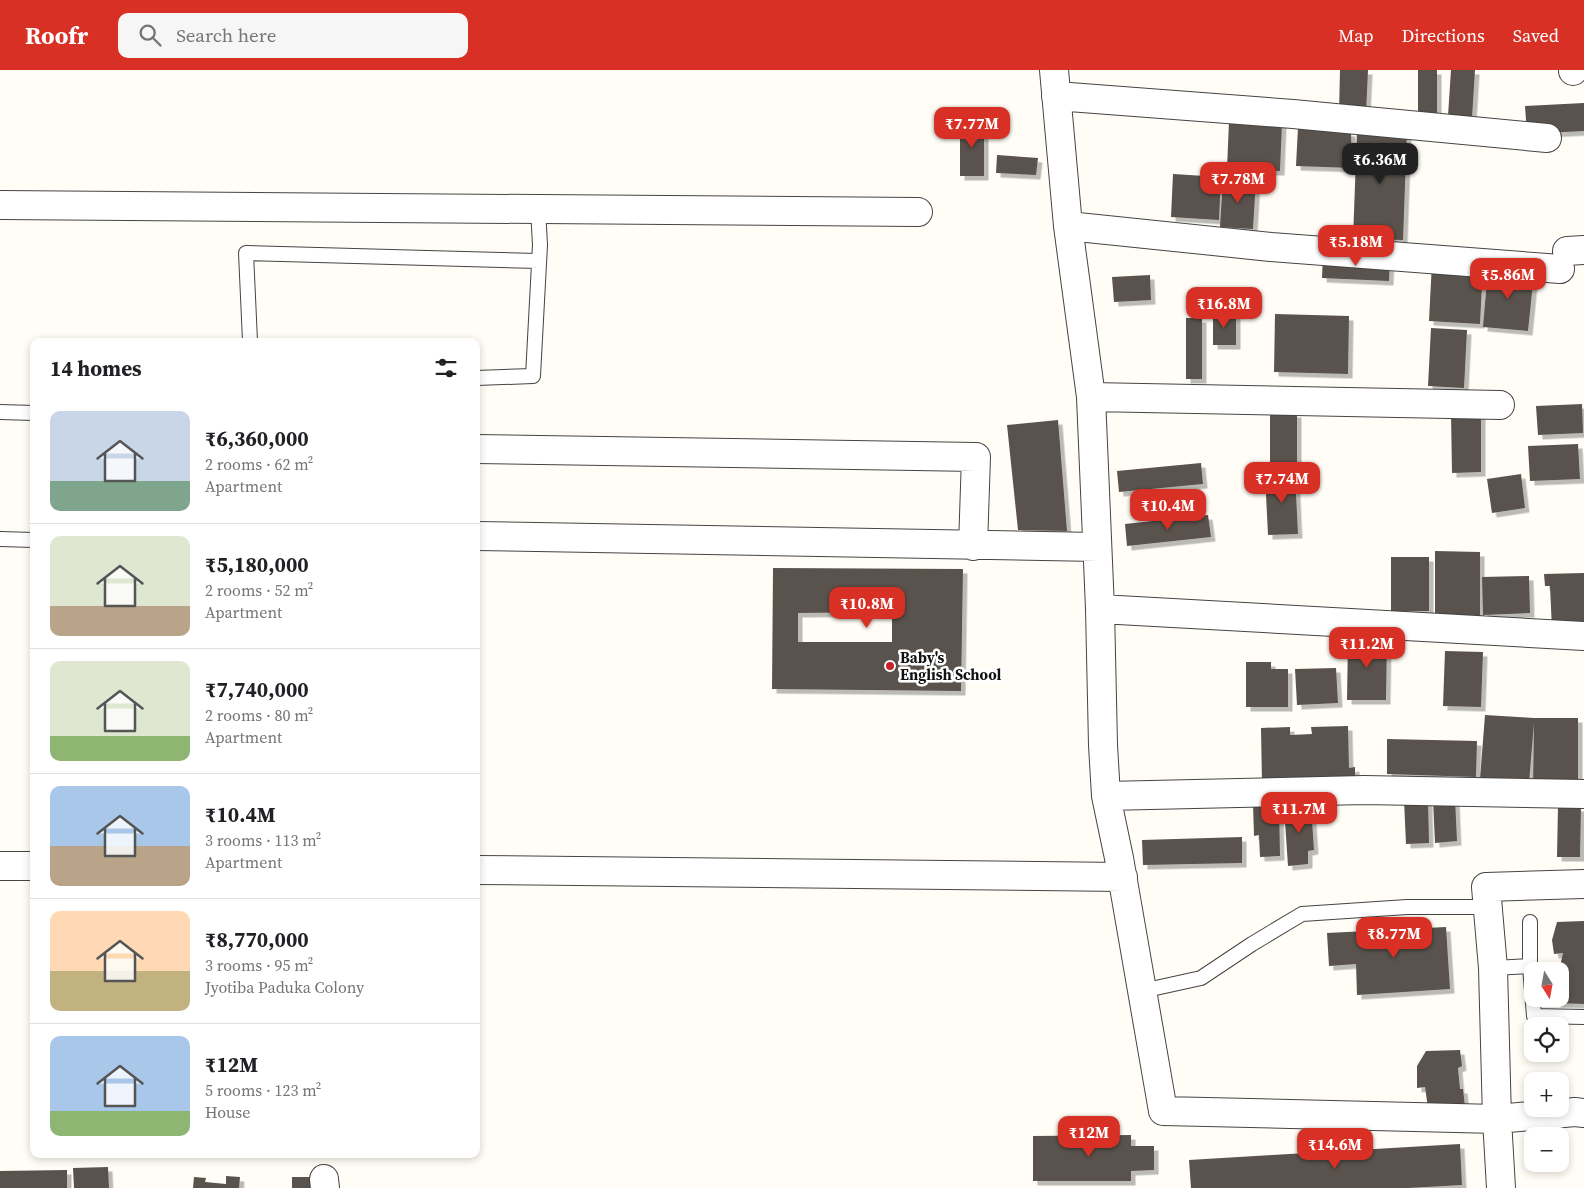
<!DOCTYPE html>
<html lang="en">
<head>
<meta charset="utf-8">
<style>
	body { margin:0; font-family:"Source Serif 4",serif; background:#f6f6f6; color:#202124; height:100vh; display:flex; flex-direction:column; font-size:19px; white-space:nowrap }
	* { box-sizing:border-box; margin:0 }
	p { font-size:16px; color:#757577 }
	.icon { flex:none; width:28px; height:28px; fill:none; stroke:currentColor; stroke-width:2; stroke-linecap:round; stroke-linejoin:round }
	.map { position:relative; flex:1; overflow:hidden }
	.details { position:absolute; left:30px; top:268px; width:450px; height:820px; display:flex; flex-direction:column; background:#fff; border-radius:10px; box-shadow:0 2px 8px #0003 }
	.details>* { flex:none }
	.needle { width:32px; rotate:169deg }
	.buttons { position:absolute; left:1524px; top:892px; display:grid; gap:10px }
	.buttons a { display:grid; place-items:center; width:45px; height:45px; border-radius:10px; background:#fff; box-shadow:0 2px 8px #0003; font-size:25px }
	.price { position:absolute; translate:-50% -42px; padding:0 11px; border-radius:10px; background:#d93025; color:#fff; font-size:16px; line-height:32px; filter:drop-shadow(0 1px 2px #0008) }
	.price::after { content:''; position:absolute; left:50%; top:30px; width:15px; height:11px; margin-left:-8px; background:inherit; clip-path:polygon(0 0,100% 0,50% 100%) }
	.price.current { background:#222; color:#fff }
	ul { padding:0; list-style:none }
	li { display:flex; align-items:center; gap:15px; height:125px; padding:0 20px }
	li+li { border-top:1px solid #e0e0e0 }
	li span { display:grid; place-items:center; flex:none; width:140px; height:100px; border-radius:10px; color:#555 }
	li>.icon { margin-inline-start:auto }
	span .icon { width:60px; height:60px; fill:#fffc; stroke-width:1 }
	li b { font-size:21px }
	h2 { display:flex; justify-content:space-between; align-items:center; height:60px; padding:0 20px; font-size:21px }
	header { display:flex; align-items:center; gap:30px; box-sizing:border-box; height:70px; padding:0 25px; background:#d93025; color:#fff }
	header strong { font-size:24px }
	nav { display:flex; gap:28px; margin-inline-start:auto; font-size:18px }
	.search { width:350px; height:45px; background:#f6f6f6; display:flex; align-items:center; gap:12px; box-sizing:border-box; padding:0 18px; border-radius:10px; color:#757577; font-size:19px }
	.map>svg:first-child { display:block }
</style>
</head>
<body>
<header>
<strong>Roofr</strong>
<div class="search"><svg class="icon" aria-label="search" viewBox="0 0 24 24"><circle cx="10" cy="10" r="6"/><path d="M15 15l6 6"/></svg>Search here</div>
<nav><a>Map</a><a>Directions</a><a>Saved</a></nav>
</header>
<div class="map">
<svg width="1584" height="1118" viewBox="0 0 1584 1118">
	<defs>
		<filter id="shadow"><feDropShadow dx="4.5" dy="4.5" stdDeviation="0" flood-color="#0004"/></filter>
	</defs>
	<rect width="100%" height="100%" fill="#fffdf5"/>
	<path fill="#5a524d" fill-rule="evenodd" filter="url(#shadow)" d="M1340 0H1368L1366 44H1339Z
		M1418 0H1437V54H1418Z
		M1451 0H1475L1472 48 1448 46Z
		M1584 33V61L1527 64 1525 36Z
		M1229 51 1282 53 1280 101 1227 99Z
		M960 52H984V106H960Z
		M1298 57 1351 62 1352 98 1296 96Z
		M1357 60 1407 61 1403 170 1353 169Z
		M997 85 1038 88 1036 105 996 103Z
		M1173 104 1221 107 1219 150 1171 147Z
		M1223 108 1256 110 1253 159 1220 157Z
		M1323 183 1390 186 1389 211 1322 208Z
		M1432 192 1483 194 1480 254 1429 251Z
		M1488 198 1534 203 1528 261 1483 257Z
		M1150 205 1151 230 1114 232 1112 207Z
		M1213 242 1236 243V275H1213Z
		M1275 244 1349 246 1348 304 1274 302Z
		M1186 248H1202V309H1186Z
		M1431 258 1467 260 1464 318 1428 316Z
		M1582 334 1583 363 1538 365 1536 336Z
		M1481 342V402L1452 403 1451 343Z
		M1270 343H1297V397H1270Z
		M1058 350 1067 461 1018 460 1007 355Z
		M1578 374 1580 409 1530 411 1528 376Z
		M1201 393 1203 414 1119 422 1117 401Z
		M1295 403 1298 464 1268 465 1265 404Z
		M1521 404 1525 438 1492 443 1487 409Z
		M1208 445 1211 467 1127 476 1125 454Z
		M1435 481 1480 482V547H1435Z
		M1391 487H1429V541H1391Z
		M773 498 963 499 961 621 772 619ZM892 542V572H798V543Z
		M1584 503V558L1552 559 1550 516H1545L1544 504Z
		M1529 506 1530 543 1483 545 1482 507Z
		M1348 568H1387L1386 630H1347Z
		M1445 581 1483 582 1481 637 1443 636Z
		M1246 592H1271V599H1288V637H1246Z
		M1336 598 1338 633 1297 635 1295 599Z
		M1485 645 1534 648H1578V719H1533L1534 653 1529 713 1480 709Z
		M1348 656 1349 698 1355 697V710L1262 713 1261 658 1290 657V665L1312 664 1311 657Z
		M1387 669 1477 671 1476 707 1387 704Z
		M1455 728 1457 771 1435 773 1433 729Z
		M1428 729 1429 773 1406 774 1404 730Z
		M1253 734H1279L1280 786 1260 787 1259 765 1254 766Z
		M1311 735 1314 780 1308 781V794L1288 796 1284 737Z
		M1558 736 1581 737 1580 787H1557Z
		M1242 767V793L1143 795 1142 770Z
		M1584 851V934L1556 933 1555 929H1560V901H1557L1560 896 1563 883 1554 884 1552 870 1557 852Z
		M1446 857 1450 919 1357 925 1356 894 1329 896 1327 863Z
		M1460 980 1462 996 1458 998 1460 1019H1463L1465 1037 1429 1045 1425 1017 1417 1018V996L1426 981Z
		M1131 1065V1076H1154V1100L1131 1101V1111H1033V1066Z
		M1460 1074 1462 1115 1408 1118H1191L1189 1090Z
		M108 1097 109 1118H74L73 1098Z
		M67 1100V1118H0V1101Z
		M226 1106 240 1107 239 1118H193L194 1107 206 1108 205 1112 226 1114Z
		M292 1107H319L320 1118H292Z"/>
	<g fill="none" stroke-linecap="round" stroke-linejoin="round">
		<defs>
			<path id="service" d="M250 271 246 183 538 191
				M476 308 533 306 540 175 538 139
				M0 342 34 343
				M0 469 34 470
				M1530 852V896L1534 946 1584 947
				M1493 898 1530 896
				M1142 921 1201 908 1252 874 1302 844 1407 837H1488"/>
			<path id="minor" d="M1054 0 1068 156 1091 327 1100 539
				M1573 1V0
				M1056 26 1293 44 1547 68
				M0 135 918 142
				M1068 156 1271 177 1560 199
				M1567 181 1584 180
				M1091 327 1500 335
				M476 379 976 387 973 476
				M476 466 1097 477
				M1584 566 1100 539 1103 675 1106 726 1119 788 1163 1041 1497 1049 1575 1042 1584 1043
				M1106 726 1364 720 1584 724
				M0 796H34
				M476 800 1123 807
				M324 1109 325 1118
				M1501 1118 1497 1049 1493 898 1486 817 1584 814"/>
		</defs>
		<use href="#service" stroke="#444" stroke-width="16"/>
		<use href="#minor" stroke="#444" stroke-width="30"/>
		<use href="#service" stroke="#fff" stroke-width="14"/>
		<use href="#minor" stroke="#fff" stroke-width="28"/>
	</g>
	<circle fill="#c82227" stroke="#fff" stroke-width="2" cx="890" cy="596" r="5"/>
	<g text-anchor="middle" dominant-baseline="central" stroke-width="5" stroke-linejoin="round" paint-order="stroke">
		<g font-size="15" font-weight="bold" fill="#111" stroke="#fff" text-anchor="start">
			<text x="900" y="587">Baby's<tspan x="900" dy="17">English School</tspan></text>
		</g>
	</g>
</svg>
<div class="buttons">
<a><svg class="needle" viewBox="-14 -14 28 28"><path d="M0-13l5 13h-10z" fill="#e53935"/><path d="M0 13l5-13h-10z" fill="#757577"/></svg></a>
<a><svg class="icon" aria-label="locate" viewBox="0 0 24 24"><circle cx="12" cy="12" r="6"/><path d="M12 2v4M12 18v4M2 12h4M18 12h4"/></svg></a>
<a>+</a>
<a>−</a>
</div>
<b class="price" style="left:972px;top:79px">₹7.77M</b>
<b class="price current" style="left:1380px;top:115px">₹6.36M</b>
<b class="price" style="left:1238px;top:134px">₹7.78M</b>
<b class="price" style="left:1356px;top:197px">₹5.18M</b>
<b class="price" style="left:1508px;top:230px">₹5.86M</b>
<b class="price" style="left:1224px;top:259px">₹16.8M</b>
<b class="price" style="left:1282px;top:434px">₹7.74M</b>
<b class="price" style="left:1168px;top:461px">₹10.4M</b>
<b class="price" style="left:867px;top:559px">₹10.8M</b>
<b class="price" style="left:1367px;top:599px">₹11.2M</b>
<b class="price" style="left:1299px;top:764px">₹11.7M</b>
<b class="price" style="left:1394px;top:889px">₹8.77M</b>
<b class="price" style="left:1089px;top:1088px">₹12M</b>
<b class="price" style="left:1335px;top:1100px">₹14.6M</b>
<section class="details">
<h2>14 homes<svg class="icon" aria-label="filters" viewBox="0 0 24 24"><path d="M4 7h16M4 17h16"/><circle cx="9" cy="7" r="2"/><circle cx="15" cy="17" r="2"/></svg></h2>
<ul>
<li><span style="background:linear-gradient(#c9d6e8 70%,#7fa58c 0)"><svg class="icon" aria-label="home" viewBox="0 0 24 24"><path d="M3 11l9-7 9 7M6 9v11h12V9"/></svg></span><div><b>₹6,360,000</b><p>2 rooms · 62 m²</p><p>Apartment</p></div></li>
<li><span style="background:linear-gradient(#dfe7d0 70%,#b9a48a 0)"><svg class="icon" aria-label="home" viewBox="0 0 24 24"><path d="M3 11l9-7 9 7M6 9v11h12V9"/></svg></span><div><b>₹5,180,000</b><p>2 rooms · 52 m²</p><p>Apartment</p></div></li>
<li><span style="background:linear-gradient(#dfe7d0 75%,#8fb573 0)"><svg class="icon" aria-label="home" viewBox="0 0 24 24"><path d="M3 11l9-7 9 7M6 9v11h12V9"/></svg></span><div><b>₹7,740,000</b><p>2 rooms · 80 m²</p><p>Apartment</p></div></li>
<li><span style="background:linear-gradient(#a9c7e8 60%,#b9a48a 0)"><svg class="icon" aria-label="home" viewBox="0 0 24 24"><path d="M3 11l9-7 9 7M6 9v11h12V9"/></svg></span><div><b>₹10.4M</b><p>3 rooms · 113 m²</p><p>Apartment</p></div></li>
<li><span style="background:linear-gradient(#ffd9b3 60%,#c2b280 0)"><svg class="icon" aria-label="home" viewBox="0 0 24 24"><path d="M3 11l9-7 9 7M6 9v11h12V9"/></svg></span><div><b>₹8,770,000</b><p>3 rooms · 95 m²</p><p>Jyotiba Paduka Colony</p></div></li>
<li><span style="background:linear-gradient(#a9c7e8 75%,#8fb573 0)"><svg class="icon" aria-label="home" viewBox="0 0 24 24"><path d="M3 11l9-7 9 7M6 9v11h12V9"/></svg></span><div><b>₹12M</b><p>5 rooms · 123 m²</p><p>House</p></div></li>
</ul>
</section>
</div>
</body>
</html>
